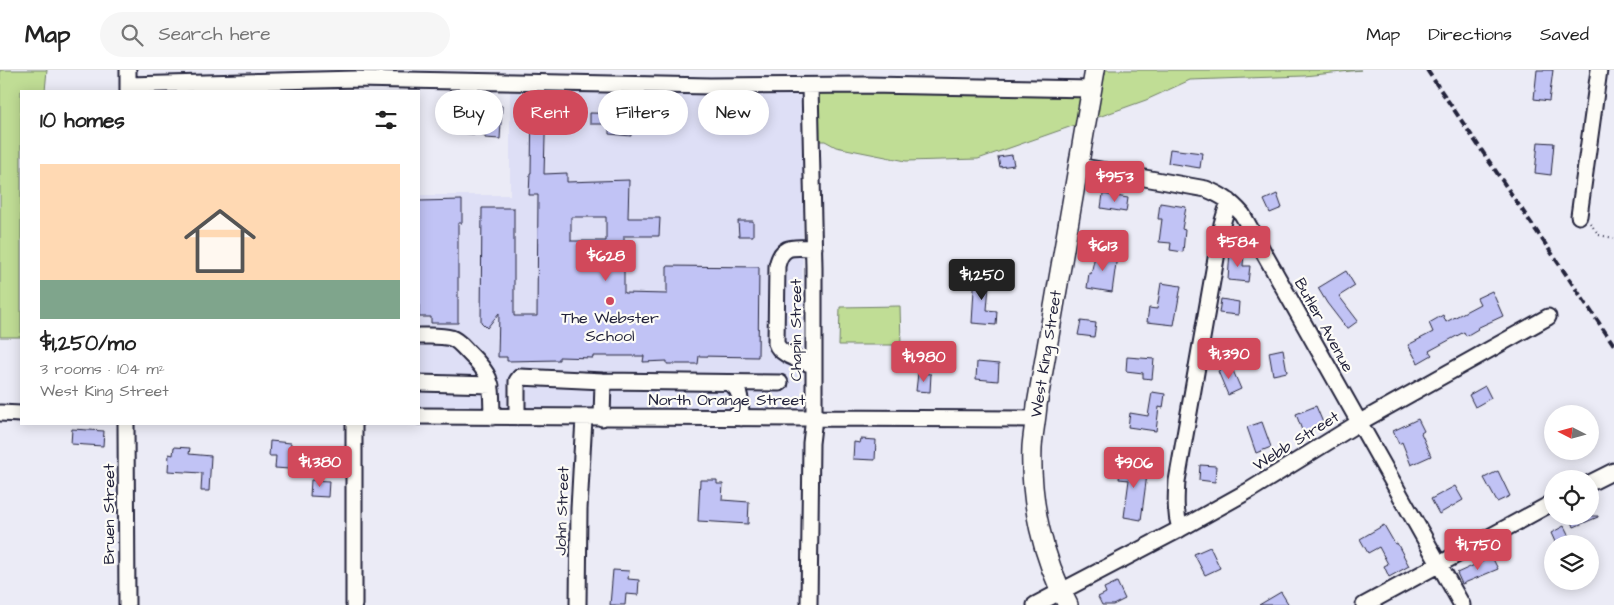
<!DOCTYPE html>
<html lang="en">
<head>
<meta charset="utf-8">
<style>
	body { margin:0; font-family:"Architects Daughter",sans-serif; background:#f6f6f6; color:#222; height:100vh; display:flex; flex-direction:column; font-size:19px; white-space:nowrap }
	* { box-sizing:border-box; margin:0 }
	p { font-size:16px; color:#767676 }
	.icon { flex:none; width:28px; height:28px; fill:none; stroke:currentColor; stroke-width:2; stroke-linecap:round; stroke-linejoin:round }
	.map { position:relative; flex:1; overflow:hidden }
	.panel { position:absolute; left:20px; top:20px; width:400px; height:335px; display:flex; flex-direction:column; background:#fff; border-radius:0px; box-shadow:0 2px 12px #0003 }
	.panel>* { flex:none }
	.hud { position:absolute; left:435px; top:20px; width:475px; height:45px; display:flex; gap:10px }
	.needle { width:32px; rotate:276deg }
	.tools { position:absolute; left:1544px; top:335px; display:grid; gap:10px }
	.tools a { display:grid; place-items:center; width:55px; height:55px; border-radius:50%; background:#fff; box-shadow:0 2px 12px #0003; font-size:25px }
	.price { position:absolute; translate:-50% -42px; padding:0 11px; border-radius:5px; background:#d1495b; color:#fff; font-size:16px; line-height:32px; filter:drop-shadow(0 1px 2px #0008) }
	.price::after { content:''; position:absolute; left:50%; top:30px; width:15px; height:11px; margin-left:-8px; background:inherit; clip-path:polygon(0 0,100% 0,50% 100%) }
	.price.current { background:#222; color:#fff }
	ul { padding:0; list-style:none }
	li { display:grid; align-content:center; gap:10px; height:265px; padding:0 20px }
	li span { display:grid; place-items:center; height:155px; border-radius:0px; color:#555 }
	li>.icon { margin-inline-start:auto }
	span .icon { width:90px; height:90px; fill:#fffc; stroke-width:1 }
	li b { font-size:21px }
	h2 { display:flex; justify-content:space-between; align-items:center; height:60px; padding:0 20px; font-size:21px }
	.pill { padding:0 18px; border-radius:22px; background:#fff; box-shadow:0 2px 12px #0003; font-size:18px; line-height:45px }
	.pill.current { background:#d1495b; color:#fff }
	header { display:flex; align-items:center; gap:30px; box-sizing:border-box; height:70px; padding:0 25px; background:#fff; border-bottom:1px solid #e0e0e0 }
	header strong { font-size:24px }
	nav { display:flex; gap:28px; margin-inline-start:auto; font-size:18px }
	.search { width:350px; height:45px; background:#f6f6f6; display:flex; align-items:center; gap:12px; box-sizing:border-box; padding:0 18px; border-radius:28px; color:#767676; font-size:19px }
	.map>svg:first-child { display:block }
</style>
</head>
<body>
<header>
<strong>Map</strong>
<div class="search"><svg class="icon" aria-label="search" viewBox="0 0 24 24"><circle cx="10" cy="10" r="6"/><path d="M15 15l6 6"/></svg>Search here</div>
<nav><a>Map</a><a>Directions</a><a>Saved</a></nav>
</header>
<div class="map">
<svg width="1614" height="535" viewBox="0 0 1614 535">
	<rect width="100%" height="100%" fill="#ebebf6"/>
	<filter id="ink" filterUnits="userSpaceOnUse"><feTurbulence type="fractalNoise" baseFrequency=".02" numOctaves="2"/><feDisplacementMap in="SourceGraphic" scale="10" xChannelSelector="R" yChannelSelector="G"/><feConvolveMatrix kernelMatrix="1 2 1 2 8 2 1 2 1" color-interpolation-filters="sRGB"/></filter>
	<g filter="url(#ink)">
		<path fill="#dedff6" d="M510 20 793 22 804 30 801 340 419 337V125H510Z"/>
		<path fill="#c0dd95" stroke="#718068" d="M0 0H47L45 21H21V267H0Z
			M1101 0H1361L1304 6 1190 10 1146 30 1093 49Z
			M817 22H922L994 26 1025 23 1084 25 1078 54 978 89 906 91 836 77 825 71H818Z
			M900 236 901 275H839L840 237Z"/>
		<path fill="#c1c3f5" stroke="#22223b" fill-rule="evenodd" d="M1537 0H1553L1549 31 1534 29Z
			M532 31H546L544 104 567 103V112L629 110 628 148H660L659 166H624V223L667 224V196L759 197 758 287 699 286 698 294H667V291L643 292 644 286H593V288L559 287V290L507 291V287H498L499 243 487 258 481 252 482 138H514V246H537L538 125H529L530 103H531ZM571 147H606V171H571Z
			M462 35 502 36 500 69 485 68V65L459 63Z
			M590 43 631 44V66L609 64V54H590Z
			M1538 72 1554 73 1551 105 1535 103Z
			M1170 79 1202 83 1200 98 1168 93Z
			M1012 85 1014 95 1000 97 998 87Z
			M1103 124 1128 128 1126 142 1101 138Z
			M1277 124 1282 138 1270 143 1264 130Z
			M462 130V153H458V253H431V247H419V131Z
			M1160 133 1186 137 1182 159 1185 160 1183 182 1170 180 1171 173 1159 172 1162 149H1158Z
			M738 151H753V166H739Z
			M1096 181 1117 186 1112 222 1087 218 1089 203 1091 204Z
			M1230 181 1244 182 1243 196H1250L1248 212 1228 210Z
			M1346 201 1355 216 1339 226 1358 251 1347 259 1327 233 1318 218Z
			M975 202 990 203 987 240 997 241 996 255 972 253Z
			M1161 213 1181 216 1174 255 1147 252 1149 238 1157 239Z
			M1492 221 1503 246 1477 258 1478 259 1466 266 1464 262 1429 281 1432 285 1418 293 1408 275 1433 262 1429 253 1443 245 1446 252 1480 234 1477 228Z
			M1221 229 1239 232 1238 245 1219 243Z
			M1081 251 1096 253 1094 267 1078 265Z
			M1283 279 1287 302 1273 305 1269 282Z
			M1127 287 1154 289 1152 309 1143 308V303L1126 301Z
			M977 292 999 294 998 311 976 309Z
			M1231 296 1241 319 1228 325 1218 301Z
			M918 303 931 304 930 322 916 321Z
			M1485 316 1491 328 1475 337 1469 325Z
			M1152 322 1165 324 1163 338 1159 337 1156 361 1128 357 1130 343 1148 346Z
			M1316 336 1324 355 1303 363 1296 344Z
			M1418 349 1424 361 1421 363 1431 386 1411 395 1402 372 1399 374 1393 361Z
			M1262 352 1271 377 1256 383 1247 357Z
			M72 359 104 361 103 376 71 374Z
			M861 369 876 370 875 390 853 389 854 372 860 373Z
			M270 371 291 373 289 399 275 398 276 386H269Z
			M174 377 190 378 189 384 211 386 209 421H201L202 403 168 401 169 384 173 385Z
			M1121 393 1148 397 1141 450 1124 447 1129 410 1119 409Z
			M1200 395 1216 396 1215 412 1199 410Z
			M1498 401 1510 426 1497 432 1484 408Z
			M311 410 329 411 328 427 310 426Z
			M700 410H717V414H723L722 430 749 432 748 454 698 451Z
			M1455 416 1463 430 1439 444 1431 429Z
			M1570 446H1598V447L1574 457Z
			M1384 455 1395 474 1397 473 1409 496 1389 507 1384 496 1388 494 1379 477 1368 483 1360 469Z
			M1564 456 1573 474H1556L1551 463Z
			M1210 477 1220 498 1205 505 1194 484Z
			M1492 487 1498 499 1462 514 1457 503Z
			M613 500 629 501 628 509 639 510 638 525 626 524 625 535H610Z
			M1117 512 1125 529 1113 535H1102L1098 527 1106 523 1104 518Z
			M1281 522 1289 535H1259Z"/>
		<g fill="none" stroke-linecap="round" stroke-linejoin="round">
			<defs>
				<path id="minor" d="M128 15 357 9 710 16 868 15 1091 19
					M128 21V0
					M1078 96 1206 119C1221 125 1231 131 1242 144L1462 535
					M1579 146 1599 0
					M419 266C428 266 442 265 451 268 458 270 464 278 469 283 494 308 491 312 492 347
					M814 296C803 290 780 286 776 273L777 196C782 173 794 178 814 178
					M419 313 491 315
					M728 313C743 318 740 335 741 348
					M0 343 21 344
					M419 346 1036 349
					M517 347V311L520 307 603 311 780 313
					M602 348 603 311
					M126 354 127 535
					M1590 413 1614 401
					M1180 459C1175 442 1176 428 1177 411L1222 154 1229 131
					M354 535V354
					M578 535 579 439 584 348
					M809 535 811 373 814 348V197L810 16
					M1035 535 1180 459 1250 420 1360 352 1548 247
					M1364 535 1552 433"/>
				<path id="major" d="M1068 535C1042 487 1030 431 1032 377 1033 363 1036 349 1037 335L1095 0"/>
			</defs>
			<use href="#minor" stroke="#22223b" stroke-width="19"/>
			<use href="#major" stroke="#22223b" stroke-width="22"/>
			<path stroke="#22223b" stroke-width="2" stroke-dasharray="1 4" stroke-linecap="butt" d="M1590 153 1599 165 1614 168"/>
			<use href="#minor" stroke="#fdfcf7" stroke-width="15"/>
			<use href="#major" stroke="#fdfcf7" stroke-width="19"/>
			<path stroke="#22223b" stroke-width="4" stroke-dasharray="8 4" stroke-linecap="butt" d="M1427 0 1614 275"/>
		</g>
	</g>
	<circle fill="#d1495b" stroke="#fdfcf7" stroke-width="2" cx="610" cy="231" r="5"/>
	<g text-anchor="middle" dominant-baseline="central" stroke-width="4.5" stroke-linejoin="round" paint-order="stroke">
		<g font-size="16" fill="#22223b" stroke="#fdfcf7">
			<text x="610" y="248">The Webster<tspan x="610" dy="18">School</tspan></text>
		</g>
		<g font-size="16" fill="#22223b" stroke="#fdfcf7">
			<text transform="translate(1324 255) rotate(61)">Butler Avenue</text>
			<text transform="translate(796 260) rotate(-90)">Chapin Street</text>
			<text transform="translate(1046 284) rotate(-81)">West King Street</text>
			<text x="727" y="330">North Orange Street</text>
			<text transform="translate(1296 371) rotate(-32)">Webb Street</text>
			<text transform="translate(562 441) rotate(-88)">John Street</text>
			<text transform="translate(109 444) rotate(-90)">Bruen Street</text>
		</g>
	</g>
</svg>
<div class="tools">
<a><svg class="needle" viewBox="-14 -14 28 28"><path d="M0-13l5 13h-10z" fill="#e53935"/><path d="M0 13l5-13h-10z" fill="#767676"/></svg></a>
<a><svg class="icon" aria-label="locate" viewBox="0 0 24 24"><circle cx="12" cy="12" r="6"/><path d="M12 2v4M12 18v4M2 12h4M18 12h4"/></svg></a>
<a><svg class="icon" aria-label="layers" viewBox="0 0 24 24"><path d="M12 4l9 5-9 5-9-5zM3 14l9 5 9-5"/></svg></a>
</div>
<b class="price" style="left:1115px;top:133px">$953</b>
<b class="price" style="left:1238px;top:198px">$584</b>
<b class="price" style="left:1103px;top:202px">$613</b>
<b class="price" style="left:606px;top:212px">$628</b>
<b class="price current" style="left:982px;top:231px">$1,250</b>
<b class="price" style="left:1229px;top:310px">$1,390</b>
<b class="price" style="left:924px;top:313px">$1,980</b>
<b class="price" style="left:320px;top:418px">$1,380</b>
<b class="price" style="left:1134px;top:419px">$906</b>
<b class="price" style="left:1478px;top:501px">$1,750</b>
<div class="hud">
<a class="pill">Buy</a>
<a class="pill current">Rent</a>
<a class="pill">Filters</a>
<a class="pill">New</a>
</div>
<section class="panel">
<h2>10 homes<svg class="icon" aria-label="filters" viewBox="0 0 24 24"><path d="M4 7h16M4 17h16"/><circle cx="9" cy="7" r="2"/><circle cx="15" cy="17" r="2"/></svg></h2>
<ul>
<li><span style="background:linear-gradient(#ffd9b3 75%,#7fa58c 0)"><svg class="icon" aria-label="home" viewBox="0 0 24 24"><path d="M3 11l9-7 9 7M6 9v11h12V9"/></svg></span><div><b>$1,250/mo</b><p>3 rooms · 104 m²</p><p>West King Street</p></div></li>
</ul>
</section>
</div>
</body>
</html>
